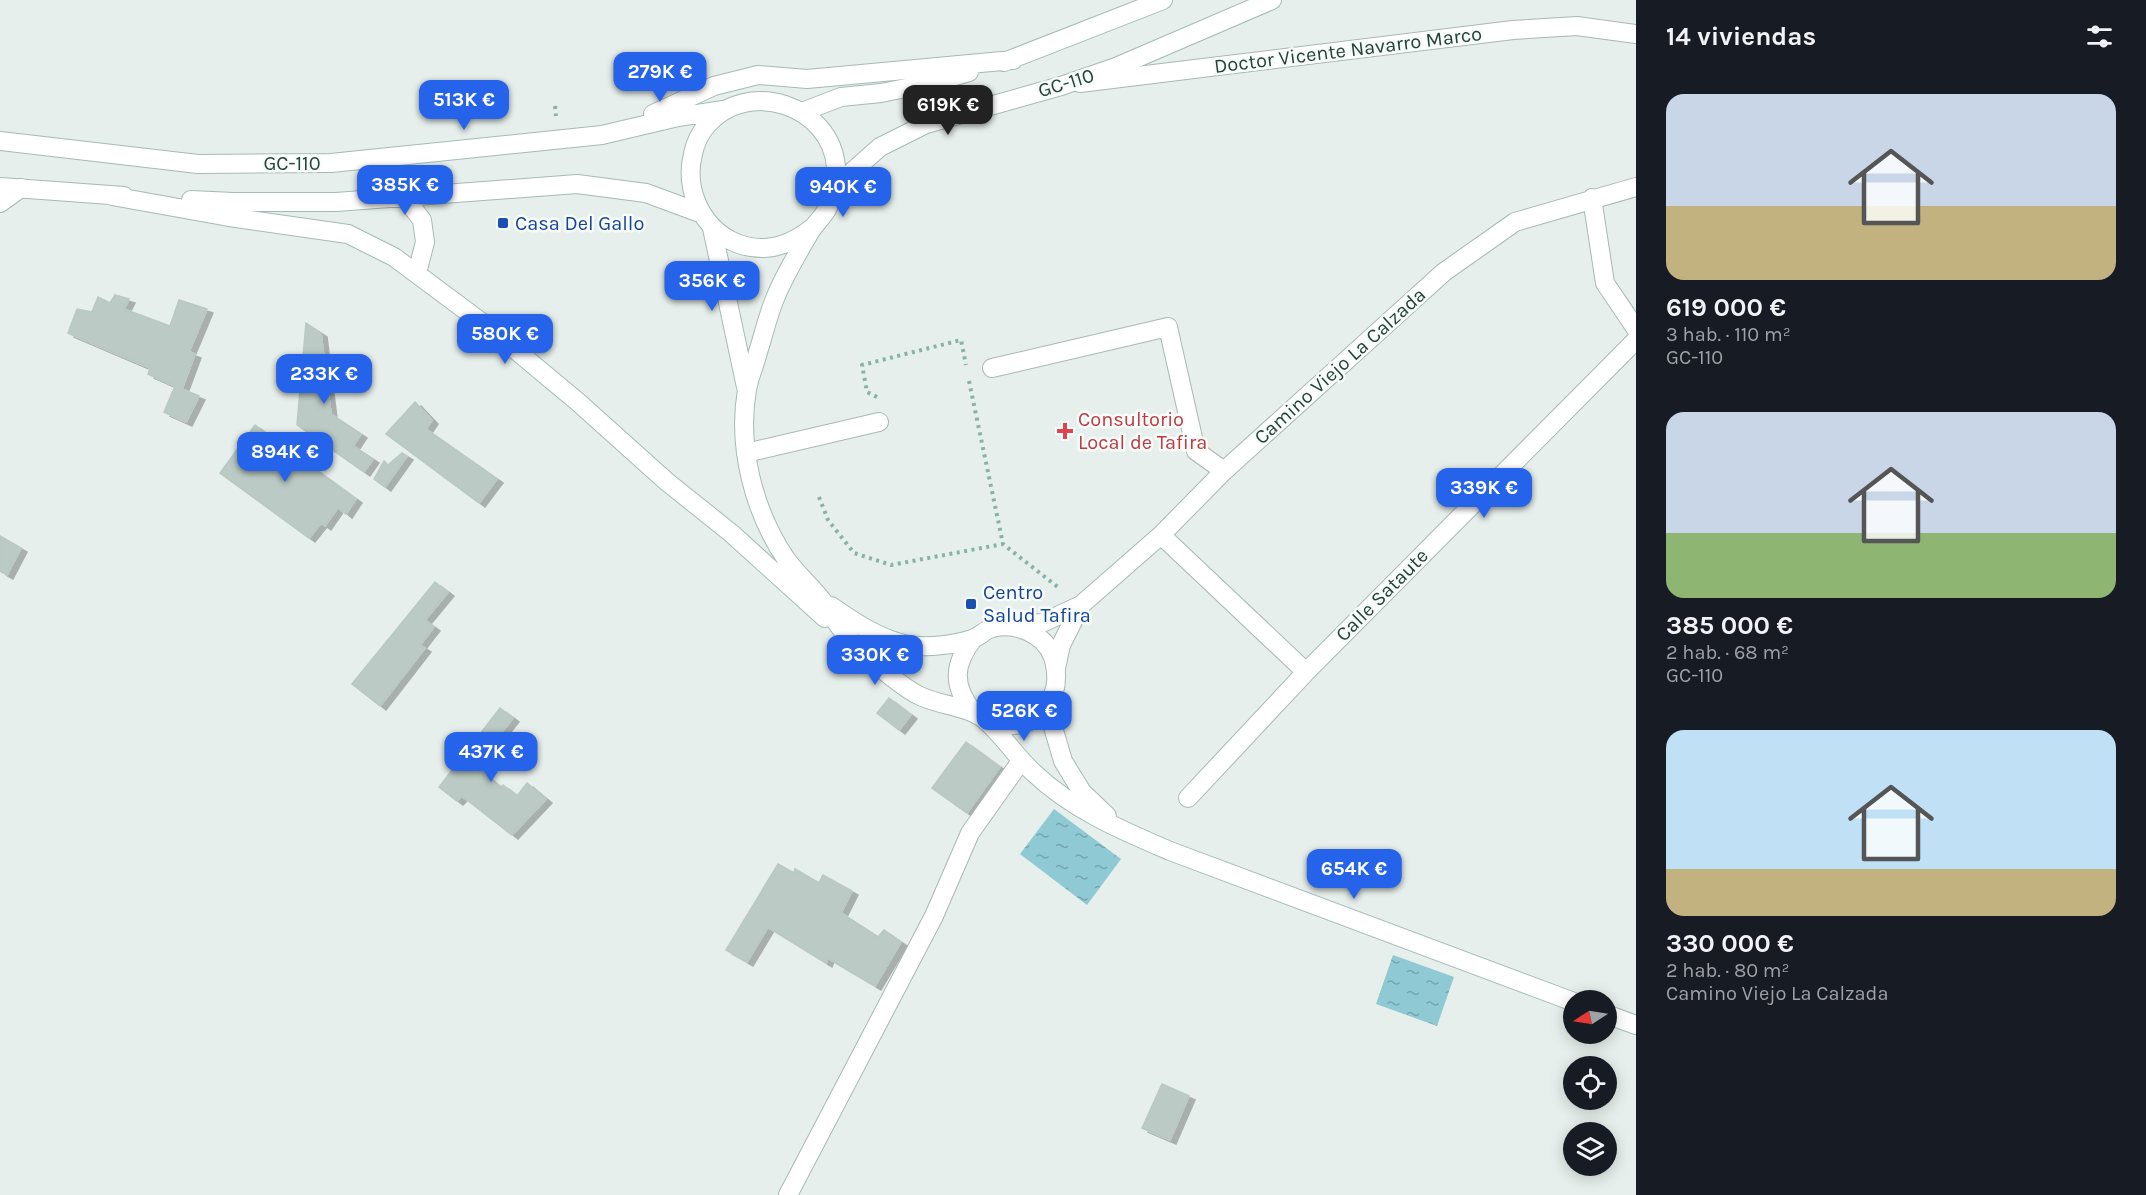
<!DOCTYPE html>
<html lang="es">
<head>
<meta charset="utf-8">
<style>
	body { margin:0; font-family:Karla,sans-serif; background:#20242c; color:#f1f3f6; height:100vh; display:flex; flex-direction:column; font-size:22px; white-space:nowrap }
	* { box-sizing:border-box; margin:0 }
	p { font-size:20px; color:#9ea1a6 }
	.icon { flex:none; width:33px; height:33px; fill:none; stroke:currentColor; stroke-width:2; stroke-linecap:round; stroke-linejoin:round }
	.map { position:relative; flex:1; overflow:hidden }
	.panel { display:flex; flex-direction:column; background:#171b24; width:510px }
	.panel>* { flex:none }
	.needle { width:39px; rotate:258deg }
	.tools { position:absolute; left:1563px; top:990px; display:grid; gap:12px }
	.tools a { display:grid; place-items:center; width:54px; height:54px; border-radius:50%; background:#171b24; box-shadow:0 3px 15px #0003; font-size:30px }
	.price { position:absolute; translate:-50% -51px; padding:0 14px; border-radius:12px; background:#2563eb; color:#fff; font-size:20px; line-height:39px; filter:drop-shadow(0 2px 3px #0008) }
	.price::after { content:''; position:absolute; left:50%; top:36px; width:18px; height:14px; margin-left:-9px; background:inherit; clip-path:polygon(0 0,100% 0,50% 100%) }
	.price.on { background:#222; color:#fff }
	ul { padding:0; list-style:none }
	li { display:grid; align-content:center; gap:12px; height:318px; padding:0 30px }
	li span { display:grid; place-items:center; height:186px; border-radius:18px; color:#555 }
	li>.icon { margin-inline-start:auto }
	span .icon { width:108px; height:108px; fill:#fffc; stroke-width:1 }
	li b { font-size:26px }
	h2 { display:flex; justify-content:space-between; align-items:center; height:72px; padding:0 30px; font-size:26px }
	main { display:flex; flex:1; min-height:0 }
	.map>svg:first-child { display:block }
</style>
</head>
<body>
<main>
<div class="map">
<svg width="1636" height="1195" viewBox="0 0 1636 1195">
	<defs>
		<pattern id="water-ripples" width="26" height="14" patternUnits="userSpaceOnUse" patternTransform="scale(1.5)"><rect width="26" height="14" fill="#8ec9d4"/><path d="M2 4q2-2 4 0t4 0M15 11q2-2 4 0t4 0" fill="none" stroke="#74a5ad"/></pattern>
		<filter id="shadow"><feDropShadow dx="6" dy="4" stdDeviation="0" flood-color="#0004"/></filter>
	</defs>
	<rect width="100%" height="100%" fill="#e6efeb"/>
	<path fill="url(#water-ripples)" d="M1054 809 1121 859 1087 905 1020 854Z
		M1393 955 1454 977 1437 1026 1376 1004Z"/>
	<path fill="#bbcac4" stroke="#b8c9c2" stroke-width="1.5" filter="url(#shadow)" d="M115 295 129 299 124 309 170 326 179 300 207 309 189 352 195 354 182 389 199 396 186 422 164 412 175 386 148 374 150 368 68 333 77 309 92 312 98 297 110 303Z
		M306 323 321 333 331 414 361 434 353 446 373 459 364 472 297 425Z
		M415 402 432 420 426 429 497 479 479 503 386 434Z
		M255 425 356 499 346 514 338 507 325 526 321 523 309 538 220 473Z
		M402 453 407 456 385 487 374 479 384 461 388 465Z
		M0 536 21 548 7 575 0 571Z
		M435 582 448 592 425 620 434 627 420 645 425 648 380 706 352 684Z
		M889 698 911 715 899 730 877 713Z
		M500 708 513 718 478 762 484 766 480 770 501 788 503 785 517 796 527 783 546 799 512 835 462 796 457 801 439 787Z
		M966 742 1000 767 967 813 932 788Z
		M778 864 794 873 795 869 819 883 823 875 852 891 841 913 878 937 884 930 901 942 875 986 828 958 826 963 768 927 747 962 726 950Z
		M1162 1084 1189 1096 1170 1140 1142 1128Z"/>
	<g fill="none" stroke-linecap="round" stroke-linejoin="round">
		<defs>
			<path id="service" d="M992 368 1168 327 1196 451 1224 471
				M746 453 879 422
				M788 1195 934 916 970 833 1021 761"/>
			<path id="minor" d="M1080 83 1513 30 1577 26 1636 34
				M1592 198 1605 283 1636 329
				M0 203 21 188
				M1161 535 1306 672
				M1011 626 1042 623 1081 605 1161 535 1224 471 1444 272 1515 222 1636 187
				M1056 668 1061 645 1081 605
				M1188 798 1306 672 1636 340"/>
			<path id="secondary" d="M1004 62 1163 0
				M802 112 841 97 881 93 926 84 969 72
				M653 114 714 86 758 75 807 79 1013 60
				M0 141 198 164 331 163 602 135 678 117 723 110
				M0 187 124 196
				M835 187 880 147 926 124 1061 86 1116 67 1272 0
				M112 196 229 217 348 234 394 257 488 327 578 402 666 481 731 533 825 618
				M405 198 422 220 425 242 417 273
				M191 200 233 202H336L577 184 646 193 700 213
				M712 228 746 387
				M812 228C798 239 783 247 765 248 715 250 681 200 693 154 695 144 700 133 707 125 748 78 831 105 836 167 837 182 833 199 826 211 821 219 814 225 810 232 798 253 785 274 776 296 768 314 764 334 758 352 755 365 749 377 747 390 737 447 754 512 786 559 796 573 810 585 821 599 830 611 837 625 847 636 861 653 899 685 918 695 939 706 966 705 985 720 1003 735 1016 757 1034 773 1073 810 1121 830 1170 851L1574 1002
				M831 606C854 622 879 639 908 645 928 648 953 645 972 639 979 637 985 630 992 628 1015 622 1044 633 1053 657 1058 674 1058 689 1048 705 1034 727 1009 728 987 722
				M1047 707 1063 761 1082 792 1107 816
				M973 712C952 685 953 664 974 638
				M1606 1014 1636 1025"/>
		</defs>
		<use href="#service" stroke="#a8b8b2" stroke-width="20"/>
		<use href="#minor" stroke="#a8b8b2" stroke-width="20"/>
		<use href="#secondary" stroke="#a4bbb3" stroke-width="20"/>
		<path stroke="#86b3a5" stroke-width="4" stroke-dasharray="3 4.5" stroke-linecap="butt" d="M555 106 556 116
			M969 381 1003 544 1059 588
			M877 397 867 392 862 365 961 340 966 365
			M819 497 828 520 854 553 891 565 1003 544"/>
		<use href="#service" stroke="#fff" stroke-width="18"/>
		<use href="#minor" stroke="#fff" stroke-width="18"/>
		<use href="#secondary" stroke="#fff" stroke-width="18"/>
	</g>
	<g fill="#1a4fb4" stroke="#f7fbf9" stroke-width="2">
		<rect x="497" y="217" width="12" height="12" rx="3"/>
		<rect x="965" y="598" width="12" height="12" rx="3"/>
	</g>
	<path fill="#e0444e" stroke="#f7fbf9" stroke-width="2" d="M1062 422h6v6h6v6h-6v6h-6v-6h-6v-6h6z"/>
	<g text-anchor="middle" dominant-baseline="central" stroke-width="5" stroke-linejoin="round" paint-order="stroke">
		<g font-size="20" fill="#24423a" stroke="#f7fbf9">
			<text transform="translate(1348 50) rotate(-7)">Doctor Vicente Navarro Marco</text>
			<text transform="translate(1066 83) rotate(-17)">GC-110</text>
			<text x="292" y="163">GC-110</text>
			<text transform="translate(1340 366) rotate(-42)">Camino Viejo La Calzada</text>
			<text transform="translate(1382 595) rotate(-45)">Calle Sataute</text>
		</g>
		<g font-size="20" fill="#164399" stroke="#f7fbf9" text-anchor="start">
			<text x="515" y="223">Casa Del Gallo</text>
			<text x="983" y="592">Centro<tspan x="983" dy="23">Salud Tafira</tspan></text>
		</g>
		<g font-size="20" fill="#be3a42" stroke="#f7fbf9" text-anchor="start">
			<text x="1078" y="419">Consultorio<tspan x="1078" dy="23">Local de Tafira</tspan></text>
		</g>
	</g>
</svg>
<div class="tools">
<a><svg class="needle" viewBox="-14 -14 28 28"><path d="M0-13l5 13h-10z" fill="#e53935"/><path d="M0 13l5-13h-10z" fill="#9ea1a6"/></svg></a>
<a><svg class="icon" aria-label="locate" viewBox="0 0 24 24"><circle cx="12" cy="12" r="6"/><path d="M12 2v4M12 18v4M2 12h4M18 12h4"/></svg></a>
<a><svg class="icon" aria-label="layers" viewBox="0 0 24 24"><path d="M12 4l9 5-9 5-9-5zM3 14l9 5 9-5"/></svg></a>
</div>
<b class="price" style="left:660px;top:103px">279K €</b>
<b class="price" style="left:464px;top:131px">513K €</b>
<b class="price on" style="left:948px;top:136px">619K €</b>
<b class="price" style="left:405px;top:216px">385K €</b>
<b class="price" style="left:843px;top:218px">940K €</b>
<b class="price" style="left:712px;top:312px">356K €</b>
<b class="price" style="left:505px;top:365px">580K €</b>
<b class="price" style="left:324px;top:405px">233K €</b>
<b class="price" style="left:285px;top:483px">894K €</b>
<b class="price" style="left:1484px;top:519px">339K €</b>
<b class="price" style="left:875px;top:686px">330K €</b>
<b class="price" style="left:1024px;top:742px">526K €</b>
<b class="price" style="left:491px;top:783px">437K €</b>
<b class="price" style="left:1354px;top:900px">654K €</b>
</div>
<section class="panel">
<h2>14 viviendas<svg class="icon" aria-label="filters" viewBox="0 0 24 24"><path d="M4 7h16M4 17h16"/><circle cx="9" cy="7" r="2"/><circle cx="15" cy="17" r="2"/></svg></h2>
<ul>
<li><span style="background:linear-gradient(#c9d6e8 60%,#c2b280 0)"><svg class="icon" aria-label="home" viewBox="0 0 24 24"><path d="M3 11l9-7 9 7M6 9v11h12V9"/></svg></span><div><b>619 000 €</b><p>3 hab. · 110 m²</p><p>GC-110</p></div></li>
<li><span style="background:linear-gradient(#c9d6e8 65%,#8fb573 0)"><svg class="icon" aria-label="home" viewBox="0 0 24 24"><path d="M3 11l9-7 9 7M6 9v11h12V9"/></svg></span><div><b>385 000 €</b><p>2 hab. · 68 m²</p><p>GC-110</p></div></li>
<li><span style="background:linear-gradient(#bfe0f5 75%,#c2b280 0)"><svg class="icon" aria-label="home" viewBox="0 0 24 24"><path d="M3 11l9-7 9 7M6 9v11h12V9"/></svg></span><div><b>330 000 €</b><p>2 hab. · 80 m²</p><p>Camino Viejo La Calzada</p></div></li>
</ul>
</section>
</main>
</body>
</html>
